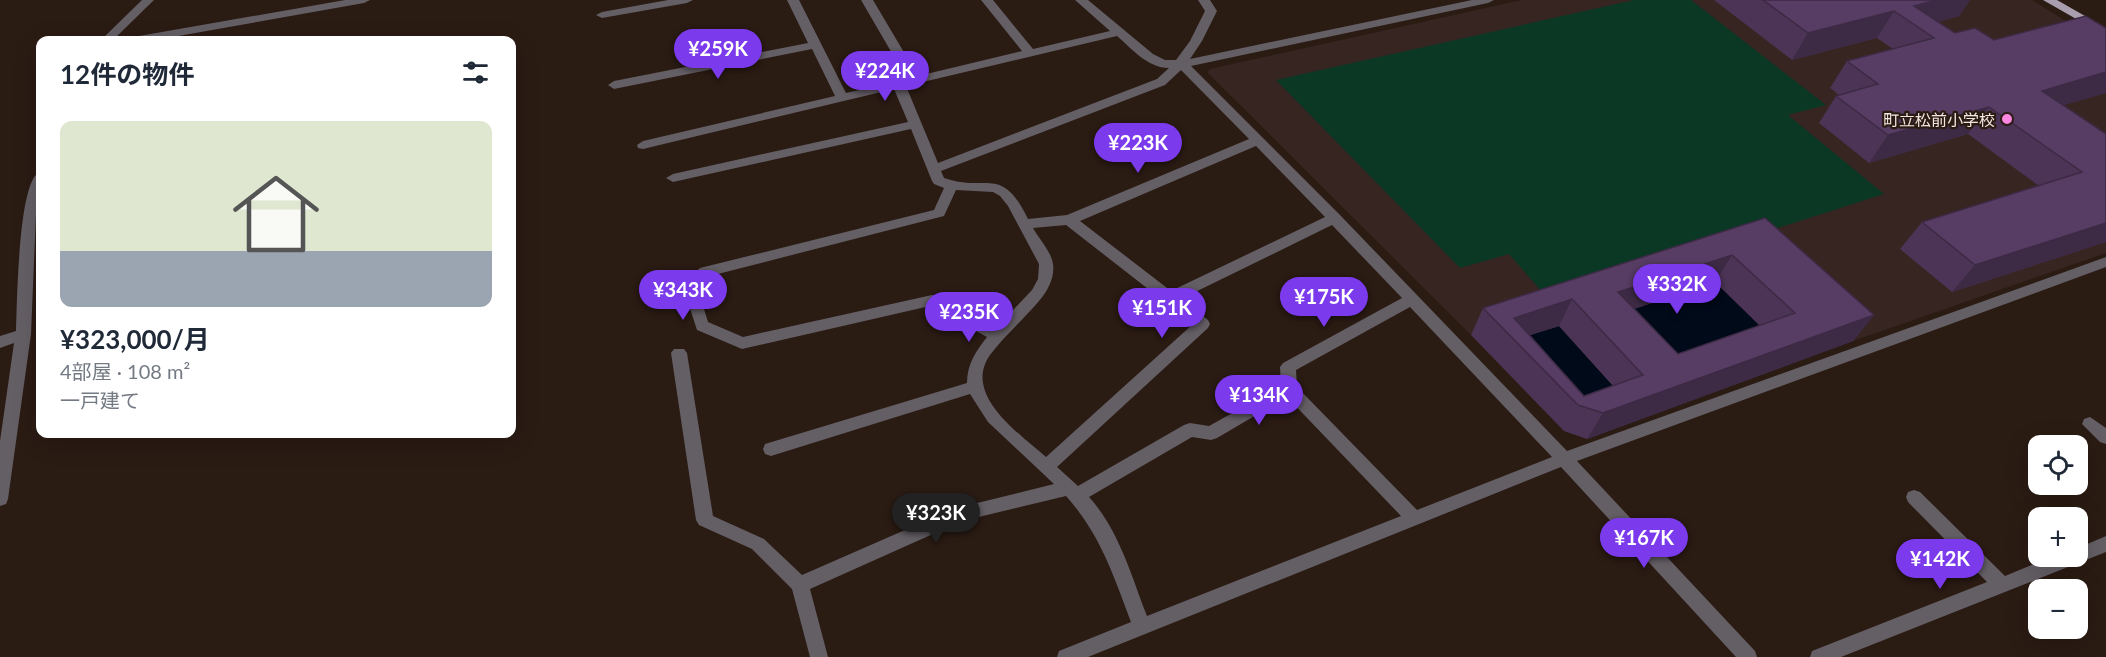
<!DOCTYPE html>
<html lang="ja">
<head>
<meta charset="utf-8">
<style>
	body { margin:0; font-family:Lato,"Noto Sans JP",sans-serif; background:#f2f2f3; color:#1f2937; height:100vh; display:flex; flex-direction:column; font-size:22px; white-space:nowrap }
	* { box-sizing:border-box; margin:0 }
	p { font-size:20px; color:#747a83 }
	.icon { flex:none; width:33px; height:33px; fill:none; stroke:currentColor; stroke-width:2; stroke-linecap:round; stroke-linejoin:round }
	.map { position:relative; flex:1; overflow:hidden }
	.drawer { position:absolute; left:36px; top:36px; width:480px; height:402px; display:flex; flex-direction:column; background:#fff; border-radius:12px; box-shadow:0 6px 24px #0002 }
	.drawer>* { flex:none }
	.controls { position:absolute; left:2028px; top:435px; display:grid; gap:12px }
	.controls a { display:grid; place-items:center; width:60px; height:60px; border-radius:12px; background:#fff; box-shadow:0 6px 24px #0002; font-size:30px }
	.price { position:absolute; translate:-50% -51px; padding:0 14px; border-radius:21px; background:#7c3aed; color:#fff; font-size:20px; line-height:39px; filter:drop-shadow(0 2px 3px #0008) }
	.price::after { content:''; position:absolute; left:50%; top:36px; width:18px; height:14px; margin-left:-9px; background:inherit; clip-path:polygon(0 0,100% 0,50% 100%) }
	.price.on { background:#222; color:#fff }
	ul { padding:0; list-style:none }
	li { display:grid; align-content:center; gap:12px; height:318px; padding:0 24px }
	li+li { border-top:2px solid #e0e1e3 }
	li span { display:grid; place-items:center; height:186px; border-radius:12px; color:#555 }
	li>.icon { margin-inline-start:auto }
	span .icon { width:108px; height:108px; fill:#fffc; stroke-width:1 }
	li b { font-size:26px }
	h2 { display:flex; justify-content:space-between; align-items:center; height:72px; padding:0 24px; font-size:26px }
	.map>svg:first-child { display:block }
</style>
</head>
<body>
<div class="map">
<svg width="2106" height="657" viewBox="0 0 2106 657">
	<rect width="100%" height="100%" fill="#2a1b13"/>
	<path fill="#372521" d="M1522 0H2032L2106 46V253L1853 341 1587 439 1564 431 1471 335 1207 72 1210 69Z"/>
	<path fill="#0b3725" d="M1634 0H1691L1826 105 1788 115 1884 194 1550 301 1509 254 1460 268 1276 80Z"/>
	<path fill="#000a19" d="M1715 282 1776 340 1661 380 1603 319Z
		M1559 326 1627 401 1569 422 1502 344Z"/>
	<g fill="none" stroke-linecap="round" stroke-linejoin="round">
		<path fill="#645e65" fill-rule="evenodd" d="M142 0H154L113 40H101Z
			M345 0H370L364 3 156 40H133L139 36Z
			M668 0H693L687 3 602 18 596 15 602 12Z
			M787 0H799L846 93 907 79 861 0H873L918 76 1022 51 981 0H993L1033 49 1110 31 1075 0H1088L1153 54 1165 60H1176L1190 41 1205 11 1198 0H1210L1217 11 1202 41 1190 59 1472 0H1494L1488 3 1191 66 1340 215 1567 451 2106 257V267L1577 461 1755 651 1757 657H1736L1561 467 1088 657H1057L1059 651 1131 622C1113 574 1100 534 1066 496L962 521 810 589 828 657H810L792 589 752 549 699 525 696 520 671 353 674 349H684L687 353 713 516 764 539 802 575 953 509 1054 484 988 422 970 394 771 456 765 454 763 449 765 444 967 383C967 364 976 351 987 337L930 306 742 349 697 330 682 284 700 268 934 210 944 188 934 184 932 181 911 129 673 182 666 178 673 174 908 122 894 89 643 149 638 148 637 145 643 141 835 96 812 49 614 89 608 85 614 81 808 43ZM1117 36C1132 49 1148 68 1169 68L1157 79 938 163 906 86ZM1181 70 1249 139 1067 215 1028 219C1001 164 988 193 944 178L941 171 1165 85ZM1256 146 1325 217 1171 291 1080 221ZM956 190 993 192 1000 196 1008 206 1039 264 1038 279 1032 290 996 328 932 295 743 337 708 322 697 286 710 276 944 216ZM1066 225 1193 324 1046 457C1020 434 962 395 990 355 1004 336 1023 320 1039 301 1048 291 1055 277 1053 264 1051 251 1039 239 1033 228ZM1332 225 1402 298 1283 363 1280 367 1281 386 1209 426 1190 423 1184 425 1078 486 1057 467 1208 328 1210 324 1208 320 1181 299ZM1410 307 1552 457 1417 510 1297 387 1296 370ZM1287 397 1401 516 1147 616C1131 575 1119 530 1089 497L1192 437 1211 440 1217 438Z
			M40 172V198L36 214 31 334 8 499 6 504 0 506V441L14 343 0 348V336L16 331C17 307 18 178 40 172Z
			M2090 417 2106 428V444L2100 442 2082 424 2084 419Z
			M1914 490 1920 492 2005 576 2053 556H2078V548L2106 536V552L1841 657H1810L1812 651 1987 582 1908 502 1906 497 1908 492Z"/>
		<path fill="#a99ead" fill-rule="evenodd" d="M2043 0H2057L2106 28V36Z"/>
	</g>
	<path fill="#4b3455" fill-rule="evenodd" d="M1714 0H1970L1959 16 1938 22 1955 33 1994 40 2106 28V93L2063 105 2106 242 1952 292 1900 249 1922 222 2039 186 1968 134 1869 163 1819 123 1836 96 1839 95 1830 88 1847 61 1893 49 1877 38 1792 60Z
		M1765 218 1874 315 1853 341 1587 439 1564 431 1471 335 1483 308ZM1715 282 1760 326 1678 354 1634 309ZM1559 326 1613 386 1584 396 1530 335Z"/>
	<path fill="#3d2a45" d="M1937 0H1970L1959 16 1918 27 1914 6Z
		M1894 11 1877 38 1792 60 1808 33Z
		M2106 72V93L2020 118 2042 91Z
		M1989 107 1968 134 1869 163 1888 135Z
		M2106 223V242L1952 292 1975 265Z
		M1732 255 1715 282 1603 319 1618 292Z
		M1572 299 1559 326 1514 340V318Z
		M1874 315 1853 341 1587 439 1603 413Z"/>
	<path fill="#573c63" stroke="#3d2a45" stroke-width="1.5" fill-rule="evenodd" d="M1763 0H1937L1914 6 1955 33 1975 28 1994 40 2086 16 2106 28V72L2042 91 2106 134V223L1975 265 1922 222 2082 172 1989 107 1888 135 1836 96 1878 84 1847 61 1934 38 1894 11 1808 33Z
		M1765 218 1874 315 1603 413 1578 405 1483 308ZM1732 255 1795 313 1678 354 1618 292ZM1572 299 1643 375 1584 396 1514 318Z"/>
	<circle fill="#fd86e2" stroke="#2a1b13" stroke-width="2" cx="2007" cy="119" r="6"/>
	<g text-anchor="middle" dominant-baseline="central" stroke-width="4.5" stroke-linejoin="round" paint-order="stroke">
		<g font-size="16" fill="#f1e6e0" stroke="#2a1b13" text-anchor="end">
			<text x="1995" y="119">町立松前小学校</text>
		</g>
	</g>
</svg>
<div class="controls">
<a><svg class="icon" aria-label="locate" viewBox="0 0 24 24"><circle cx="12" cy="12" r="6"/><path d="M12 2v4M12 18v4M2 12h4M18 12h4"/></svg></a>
<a>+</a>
<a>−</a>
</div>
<b class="price" style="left:718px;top:80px">¥259K</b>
<b class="price" style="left:885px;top:102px">¥224K</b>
<b class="price" style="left:1138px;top:174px">¥223K</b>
<b class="price" style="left:1677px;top:315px">¥332K</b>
<b class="price" style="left:683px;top:321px">¥343K</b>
<b class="price" style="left:1324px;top:328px">¥175K</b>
<b class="price" style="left:1162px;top:339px">¥151K</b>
<b class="price" style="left:969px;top:343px">¥235K</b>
<b class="price" style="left:1259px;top:426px">¥134K</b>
<b class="price on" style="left:936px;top:544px">¥323K</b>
<b class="price" style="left:1644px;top:569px">¥167K</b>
<b class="price" style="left:1940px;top:590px">¥142K</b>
<section class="drawer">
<h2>12件の物件<svg class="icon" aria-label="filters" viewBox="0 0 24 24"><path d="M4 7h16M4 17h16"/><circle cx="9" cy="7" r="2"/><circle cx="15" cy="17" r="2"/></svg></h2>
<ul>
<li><span style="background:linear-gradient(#dfe7d0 70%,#9aa5b1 0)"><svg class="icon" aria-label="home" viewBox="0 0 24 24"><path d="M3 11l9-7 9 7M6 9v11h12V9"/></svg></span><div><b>¥323,000/月</b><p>4部屋 · 108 m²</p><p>一戸建て</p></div></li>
</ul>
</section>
</div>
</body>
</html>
